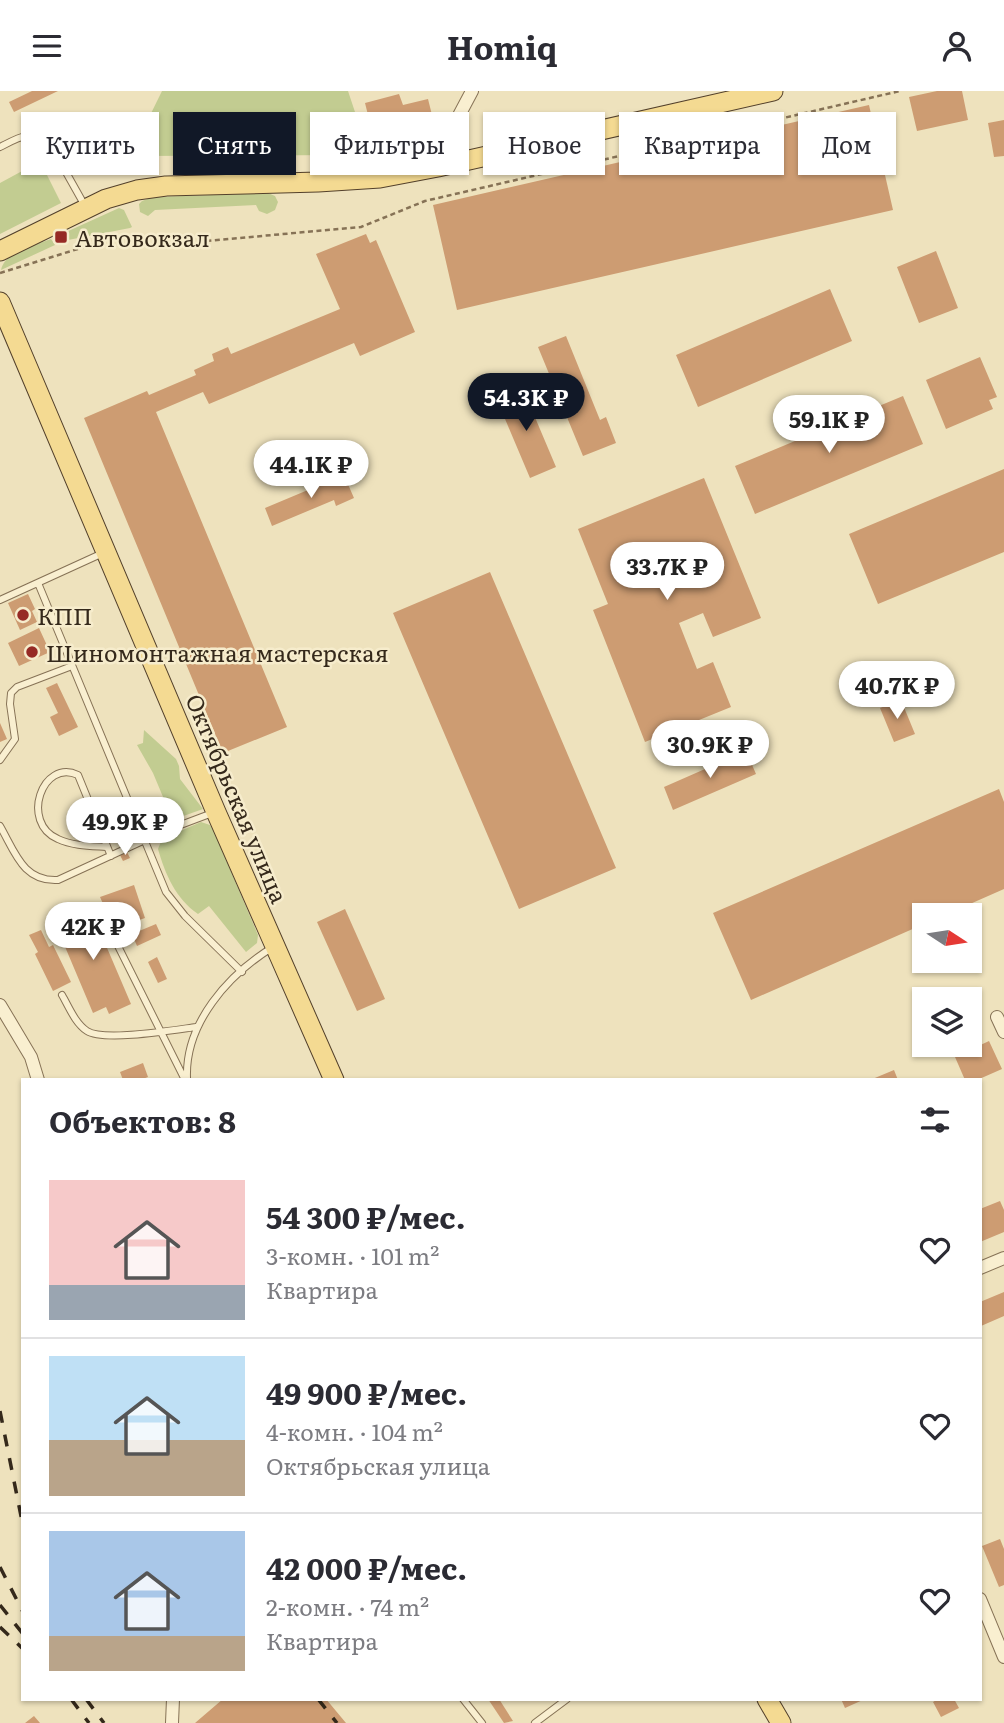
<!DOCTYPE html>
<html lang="ru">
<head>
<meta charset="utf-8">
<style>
	body { margin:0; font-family:Literata,serif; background:#f7f7f7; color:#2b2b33; height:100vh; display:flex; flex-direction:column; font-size:26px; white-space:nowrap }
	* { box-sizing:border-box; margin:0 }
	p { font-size:23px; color:#7c7c81 }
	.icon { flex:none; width:38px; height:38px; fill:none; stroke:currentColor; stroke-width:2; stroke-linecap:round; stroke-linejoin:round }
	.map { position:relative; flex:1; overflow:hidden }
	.panel { position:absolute; left:21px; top:987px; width:961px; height:623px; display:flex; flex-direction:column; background:#fff; border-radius:0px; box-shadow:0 2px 5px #0004 }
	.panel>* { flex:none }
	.guide { position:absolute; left:21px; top:21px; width:962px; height:63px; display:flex; gap:14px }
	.needle { width:46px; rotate:102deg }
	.controls { position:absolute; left:912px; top:812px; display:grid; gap:14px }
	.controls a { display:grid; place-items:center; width:70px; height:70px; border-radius:0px; background:#fff; box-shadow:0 2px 5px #0004; font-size:35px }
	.price { position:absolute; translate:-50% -60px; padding:0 16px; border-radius:24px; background:#fff; color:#222; font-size:23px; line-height:46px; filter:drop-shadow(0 2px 4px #0008) }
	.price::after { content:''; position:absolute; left:50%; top:42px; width:21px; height:16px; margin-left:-10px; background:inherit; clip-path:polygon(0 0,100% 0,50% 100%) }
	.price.current { background:#111827; color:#fff }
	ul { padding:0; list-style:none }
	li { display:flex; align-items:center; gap:21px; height:175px; padding:0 28px }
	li+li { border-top:2px solid #e1e1e2 }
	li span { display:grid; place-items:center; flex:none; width:196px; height:140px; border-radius:0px; color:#555 }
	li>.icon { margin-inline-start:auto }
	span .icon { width:84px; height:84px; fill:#fffc; stroke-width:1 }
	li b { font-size:30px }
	h2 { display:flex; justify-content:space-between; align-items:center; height:84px; padding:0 28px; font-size:30px }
	.tag { padding:0 24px; border-radius:0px; background:#fff; box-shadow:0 2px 5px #0004; font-size:24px; line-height:63px }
	.tag.current { background:#111827; color:#fff }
	header { display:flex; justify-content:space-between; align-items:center; height:91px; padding:0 28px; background:#fff; font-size:32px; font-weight:700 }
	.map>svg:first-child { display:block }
</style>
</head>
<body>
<header><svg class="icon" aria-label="menu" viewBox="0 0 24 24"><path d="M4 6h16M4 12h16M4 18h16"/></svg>Homiq<svg class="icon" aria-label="person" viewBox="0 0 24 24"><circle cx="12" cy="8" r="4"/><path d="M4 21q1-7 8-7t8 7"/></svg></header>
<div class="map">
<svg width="1004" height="1632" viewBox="0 0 1004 1632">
	<rect width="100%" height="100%" fill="#eee2bd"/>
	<path fill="#c2cc91" d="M162 0H348L355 21 364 26C372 50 369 60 343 64L135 65 132 61Z
		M37 72 42 74 61 112 0 143V92Z
		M268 102 275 105 278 111 275 119 267 123 259 120 256 114 155 119 148 125 140 121 139 113 142 110 153 106Z
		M119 117 124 119 132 136 130 137 68 149 64 142Z
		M51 148 55 154 1 179C5 160 35 154 51 148Z
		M144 639 176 668 179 675 180 688 203 718 175 728 171 725 153 682 137 654 143 652Z
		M201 731 210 734 213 738 258 844 257 852 246 861 209 815 198 823C176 808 165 783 158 758L162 748Z"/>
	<path fill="#cd9c72" d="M32 0H58L14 21 9 11Z
		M937 0H962L968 29 917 40 909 6Z
		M399 3 403 14 428 8 435 36 375 52 365 12Z
		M869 14 893 119 457 219 433 114Z
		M1004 29V65L994 66 988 32Z
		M366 143 370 152 376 149 415 241 360 265 354 252 209 313 203 301 156 321 287 636 223 662 84 327 147 300 149 304 196 284 194 279 214 270 212 263 228 256 231 263 340 218 316 163Z
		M936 160 958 217 919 232 897 176Z
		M830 198 852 250 698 316 676 264Z
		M566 245 600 329 606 326 616 352 583 365 538 256Z
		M980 266 997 306 989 309 993 318 946 338 926 289Z
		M523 298 556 376 530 387 497 309Z
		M903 305 923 353 755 423 735 375Z
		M1004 378V461L878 513 849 443Z
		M343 382 354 407 336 415 334 409 272 435 265 417 327 391 326 389Z
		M704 387 761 527 713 546 703 522 679 532 697 578 713 571 731 616 645 651 593 519 608 513 578 438Z
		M490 481 616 777 519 818 393 522Z
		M28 503 35 518 32 520 37 531 20 539 8 512Z
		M39 537 50 561 19 575 8 552Z
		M57 592 78 636 59 645 50 626 58 622 46 597Z
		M901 609 915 643 894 651 880 617Z
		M0 632 7 648 0 651Z
		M746 660 756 683 673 719 664 696Z
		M999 698 1004 711V798L945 824H924V833L751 909 713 822Z
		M127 761 130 767 123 770 120 764Z
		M134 794 145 827 122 835 114 811 104 815 100 806Z
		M90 817 131 913 109 923 106 916 93 922 55 832Z
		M345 818 385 908 357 920 317 831Z
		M156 833 161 844 137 855 132 843Z
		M41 839 49 856 53 854 71 891 53 900 35 863 38 861 29 844Z
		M157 866 167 888 158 892 148 871Z
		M989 950 1002 978 977 989H965L955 966Z
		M143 972 148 986 140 989H123L120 981Z
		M894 979 898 989H870Z
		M1000 1110 1004 1119V1141L980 1151V1118Z
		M1004 1201V1225L981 1235 980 1211Z
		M1000 1448 1004 1458V1494L999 1496 982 1455Z
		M223 1608H326L346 1632H195Z
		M488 1608H499L513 1630 504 1632Z
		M841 1608H865L845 1617Z
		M938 1608H954L959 1617 941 1626 933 1611Z
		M34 1625 40 1632H25Z"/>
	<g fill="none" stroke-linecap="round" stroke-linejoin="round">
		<defs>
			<path id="lane" d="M0 56C18 47 31 38 49 51L85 115
				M38 492 166 801 185 825 242 881
				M0 509 103 462
				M0 669 15 648 10 613 11 602 17 596 72 575
				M0 735C15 761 23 791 58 789L162 741 215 721
				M106 756C91 755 73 755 58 748 20 732 42 667 78 684L111 765
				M106 831 185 989
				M62 904C69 916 75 932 87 940 104 951 174 939 196 936
				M187 987C185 932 228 884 273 856
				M463 1608 482 1632
				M535 1632 567 1608"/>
			<path id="street" d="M438 76 455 32 472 0
				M0 914 31 966 38 989
				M997 926 1004 941
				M980 1177 1004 1167
				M980 1508 1004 1566
				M172 1632 173 1608"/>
			<path id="primary" d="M0 160 106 108 137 99 166 95 318 91 380 87 438 76 773 0
				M0 211 216 721 334 989
				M767 1608 781 1632"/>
		</defs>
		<use href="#lane" stroke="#867256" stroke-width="8"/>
		<use href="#street" stroke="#867256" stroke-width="14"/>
		<use href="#primary" stroke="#53402b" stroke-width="21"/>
		<path stroke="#867256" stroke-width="2.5" stroke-dasharray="5 3.5" stroke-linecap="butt" d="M0 182 123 144 195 151 361 136 425 110 900 0"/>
		<use href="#lane" stroke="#f9efd0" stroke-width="6"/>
		<use href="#street" stroke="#f9efd0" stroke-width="12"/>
		<use href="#primary" stroke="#f4da92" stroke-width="19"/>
		<path stroke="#35291b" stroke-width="3.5" stroke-dasharray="12 12" stroke-linecap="butt" d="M0 1320 23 1435
			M0 1476 23 1521
			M0 1514 23 1543
			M0 1536 23 1558
			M71 1608 89 1632
			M86 1608 104 1632
			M318 1608 337 1632"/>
	</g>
	<g fill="#962a25" stroke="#f6eccc" stroke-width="2.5">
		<rect x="54" y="139" width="14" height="14" rx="3.5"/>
		<circle cx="23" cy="524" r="7"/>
		<circle cx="32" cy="561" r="7"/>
	</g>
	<g text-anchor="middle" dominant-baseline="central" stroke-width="5" stroke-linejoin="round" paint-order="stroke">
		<g font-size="23" fill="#35291b" stroke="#f6eccc" text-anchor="start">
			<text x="75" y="146">Автовокзал</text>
			<text x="37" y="524">КПП</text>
			<text x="46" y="561">Шиномонтажная мастерская</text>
		</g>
		<g font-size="23" fill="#35291b" stroke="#f6eccc">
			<text transform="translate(238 707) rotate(67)">Октябрьская улица</text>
		</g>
	</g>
</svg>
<div class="controls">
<a><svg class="needle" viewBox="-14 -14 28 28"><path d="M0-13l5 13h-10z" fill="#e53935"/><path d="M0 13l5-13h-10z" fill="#7c7c81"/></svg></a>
<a><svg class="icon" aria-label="layers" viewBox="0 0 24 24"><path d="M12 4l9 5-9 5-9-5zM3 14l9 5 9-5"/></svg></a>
</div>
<b class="price current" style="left:526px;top:342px">54.3K ₽</b>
<b class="price" style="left:829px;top:364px">59.1K ₽</b>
<b class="price" style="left:311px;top:409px">44.1K ₽</b>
<b class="price" style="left:667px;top:511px">33.7K ₽</b>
<b class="price" style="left:897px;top:630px">40.7K ₽</b>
<b class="price" style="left:710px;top:689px">30.9K ₽</b>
<b class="price" style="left:125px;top:766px">49.9K ₽</b>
<b class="price" style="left:93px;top:871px">42K ₽</b>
<div class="guide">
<a class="tag">Купить</a>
<a class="tag current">Снять</a>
<a class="tag">Фильтры</a>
<a class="tag">Новое</a>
<a class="tag">Квартира</a>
<a class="tag">Дом</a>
</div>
<section class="panel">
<h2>Объектов: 8<svg class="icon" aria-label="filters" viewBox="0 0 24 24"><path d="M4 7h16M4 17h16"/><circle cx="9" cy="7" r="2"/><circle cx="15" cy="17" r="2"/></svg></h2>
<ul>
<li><span style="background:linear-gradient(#f6c9c9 75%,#9aa5b1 0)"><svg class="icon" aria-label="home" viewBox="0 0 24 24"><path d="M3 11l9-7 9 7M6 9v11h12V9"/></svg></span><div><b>54 300 ₽/мес.</b><p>3-комн. · 101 m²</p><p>Квартира</p></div><svg class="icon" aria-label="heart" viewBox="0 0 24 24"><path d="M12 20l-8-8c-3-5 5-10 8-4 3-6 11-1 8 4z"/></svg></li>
<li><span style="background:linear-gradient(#bfe0f5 60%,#b9a48a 0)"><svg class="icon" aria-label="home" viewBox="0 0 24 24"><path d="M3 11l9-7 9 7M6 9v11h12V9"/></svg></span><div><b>49 900 ₽/мес.</b><p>4-комн. · 104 m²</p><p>Октябрьская улица</p></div><svg class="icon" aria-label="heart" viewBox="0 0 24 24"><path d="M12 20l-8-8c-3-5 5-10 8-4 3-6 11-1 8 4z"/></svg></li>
<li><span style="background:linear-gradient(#a9c7e8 75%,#b9a48a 0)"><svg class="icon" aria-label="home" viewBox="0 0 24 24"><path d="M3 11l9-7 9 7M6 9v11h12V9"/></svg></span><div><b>42 000 ₽/мес.</b><p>2-комн. · 74 m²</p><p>Квартира</p></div><svg class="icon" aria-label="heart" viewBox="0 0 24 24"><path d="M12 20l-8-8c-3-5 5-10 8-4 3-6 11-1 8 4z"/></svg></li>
</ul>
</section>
</div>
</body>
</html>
